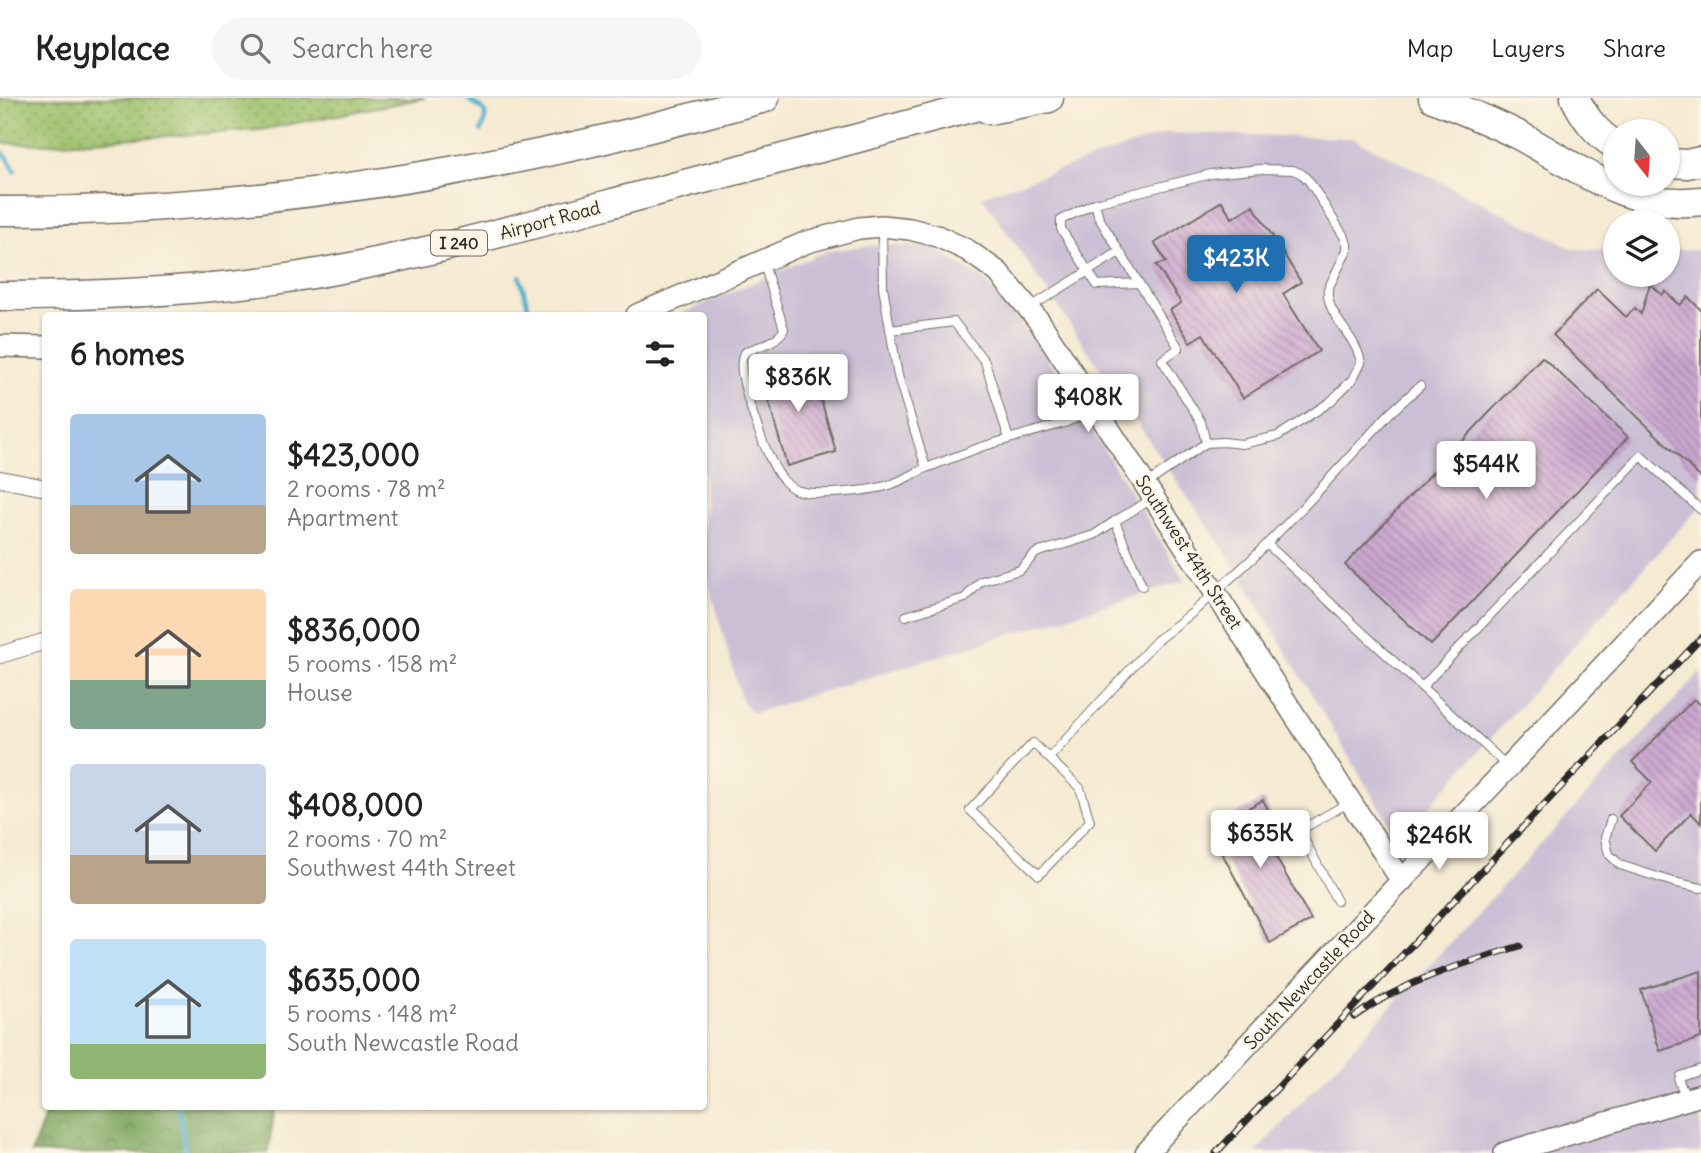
<!DOCTYPE html>
<html lang="en">
<head>
<meta charset="utf-8">
<style>
	body { margin:0; font-family:Delius,sans-serif; background:#f6f6f6; color:#222; height:100vh; display:flex; flex-direction:column; font-size:26px; white-space:nowrap }
	* { box-sizing:border-box; margin:0 }
	p { font-size:23px; color:#767676 }
	.icon { flex:none; width:38px; height:38px; fill:none; stroke:currentColor; stroke-width:2; stroke-linecap:round; stroke-linejoin:round }
	.map { position:relative; flex:1; overflow:hidden }
	.panel { position:absolute; left:42px; top:214px; width:665px; height:798px; display:flex; flex-direction:column; background:#fff; border-radius:7px; box-shadow:0 2px 5px #0004 }
	.panel>* { flex:none }
	.needle { width:46px; rotate:163deg }
	.controls { position:absolute; left:1603px; top:21px; display:grid; gap:14px }
	.controls a { display:grid; place-items:center; width:77px; height:77px; border-radius:50%; background:#fff; box-shadow:0 2px 5px #0004; font-size:35px }
	.price { position:absolute; translate:-50% -60px; padding:0 16px; border-radius:7px; background:#fff; color:#222; font-size:23px; line-height:46px; filter:drop-shadow(0 2px 4px #0008) }
	.price::after { content:''; position:absolute; left:50%; top:42px; width:21px; height:16px; margin-left:-10px; background:inherit; clip-path:polygon(0 0,100% 0,50% 100%) }
	.price.current { background:#1f6fb2; color:#fff }
	ul { padding:0; list-style:none }
	li { display:flex; align-items:center; gap:21px; height:175px; padding:0 28px }
	li span { display:grid; place-items:center; flex:none; width:196px; height:140px; border-radius:7px; color:#555 }
	li>.icon { margin-inline-start:auto }
	span .icon { width:84px; height:84px; fill:#fffc; stroke-width:1 }
	li b { font-size:30px }
	h2 { display:flex; justify-content:space-between; align-items:center; height:84px; padding:0 28px; font-size:30px }
	header { display:flex; align-items:center; gap:42px; box-sizing:border-box; height:98px; padding:0 35px; background:#fff; border-bottom:2px solid #e0e0e0 }
	header strong { font-size:33px }
	nav { display:flex; gap:38px; margin-inline-start:auto; font-size:24px }
	.search { width:490px; height:63px; background:#f6f6f6; display:flex; align-items:center; gap:18px; box-sizing:border-box; padding:0 24px; border-radius:38px; color:#767676; font-size:26px }
	.map>svg:first-child { display:block }
</style>
</head>
<body>
<header>
<strong>Keyplace</strong>
<div class="search"><svg class="icon" aria-label="search" viewBox="0 0 24 24"><circle cx="10" cy="10" r="6"/><path d="M15 15l6 6"/></svg>Search here</div>
<nav><a>Map</a><a>Layers</a><a>Share</a></nav>
</header>
<div class="map">
<svg width="1701" height="1055" viewBox="0 0 1701 1055">
	<defs>
		<pattern id="grass-dots" width="8" height="8" patternUnits="userSpaceOnUse" patternTransform="scale(1.75)"><rect width="8" height="8" fill="#9bc06b"/><path d="M2 2h.1M6 6h.1" fill="none" stroke="#7f9c58" stroke-width="1.8" stroke-linecap="round"/></pattern>
		<pattern id="forest-crowns" width="20" height="18" patternUnits="userSpaceOnUse" patternTransform="scale(1.75)"><rect width="20" height="18" fill="#7ca65f"/><path d="M2 6a3 3 0 1 1 6 0M12 15a3 3 0 1 1 6 0" fill="none" stroke="#66874f"/></pattern>
		<pattern id="building-back-hatch" width="6" height="6" patternUnits="userSpaceOnUse" patternTransform="scale(1.75)"><rect width="6" height="6" fill="#cba6d0"/><path d="M-1 5l2 2M0 0l6 6M5-1l2 2" fill="none" stroke="#a587a9"/></pattern>
	</defs>
	<rect width="100%" height="100%" fill="#fcf5e5"/>
	<filter id="ink" filterUnits="userSpaceOnUse"><feTurbulence type="fractalNoise" baseFrequency=".0143" numOctaves="2"/><feDisplacementMap in="SourceGraphic" scale="14" xChannelSelector="R" yChannelSelector="G"/><feConvolveMatrix kernelMatrix="1 2 1 2 8 2 1 2 1" color-interpolation-filters="sRGB"/></filter>
	<filter id="wash" filterUnits="userSpaceOnUse"><feTurbulence type="fractalNoise" baseFrequency=".00686" numOctaves="4" result="noise"/><feDisplacementMap in="SourceGraphic" scale="28" xChannelSelector="R" yChannelSelector="G"/><feGaussianBlur stdDeviation="1.57" result="paint"/><feColorMatrix in="noise" values="0 0 0 0 0 0 0 0 0 0 0 0 0 0 0 0 0 1.4 0 .05"/><feComposite in="paint" operator="in"/></filter>
	<g filter="url(#wash)">
		<rect width="100%" height="100%" fill="#f5ead2"/>
		<path fill="#cbbfd5" d="M1167 35 1353 40 1574 151 1615 152V177H1668V152H1701V407L1399 742 1233 465 982 98Z
			M878 147 932 149 983 181 1043 253 1185 483 753 615 742 604 704 467V217H678L826 153Z
			M1701 574V1055H1255L1280 1028Z"/>
		<path fill="url(#grass-dots)" stroke="#63764b" stroke-width="2" d="M0 0H425L260 32 44 46 0 45Z"/>
		<path fill="url(#forest-crowns)" stroke="#546845" stroke-width="2" d="M49 1008H275L268 1055H31Z"/>
		<g fill="none" stroke-linecap="round" stroke-linejoin="round">
			<path stroke="#50b0cf" stroke-width="4.5" d="M467 0C482 14 491 8 481 33
				M0 52 8 60 15 73
				M520 178 530 217
				M178 1008 186 1055"/>
		</g>
		<g id="blocks">
			<path fill="url(#building-back-hatch)" d="M1222 103 1232 120 1253 107 1301 184 1283 196 1319 253 1243 300 1203 236 1190 244 1170 212 1181 205 1156 167 1166 164 1155 145Z
				M1650 186 1662 197 1665 193 1680 207 1688 199 1701 212V380L1553 237 1597 191 1626 219 1635 210 1641 216Z
				M1542 259 1628 339 1431 547 1345 467Z
				M810 263 836 354 787 368 761 277Z
				M1694 601 1701 607V725L1691 715 1655 753 1619 718 1652 684 1632 664Z
				M1263 702 1281 736 1267 743 1311 822 1270 845 1209 731Z
				M1701 873V940L1660 953 1641 892Z"/>
		</g>
	</g>
	<g filter="url(#ink)">
		<use href="#blocks" fill-opacity="0" stroke="#726e65" stroke-width="2"/>
		<g fill="none" stroke-linecap="round" stroke-linejoin="round">
			<defs>
				<path id="lane" d="M1095 105 1099 120 1179 250 1162 262 1201 324 1206 345
					M882 131 883 189 898 278 926 370 981 349 1064 325 1096 312
					M763 163 784 231C778 244 760 248 747 253 743 257 743 256 742 262 738 283 767 360 780 378 784 383 790 390 796 392 815 399 873 393 892 386 903 382 915 375 926 370
					M1138 185 1097 187 1061 131V122L1095 105 1211 76 1261 71 1293 72 1302 76 1309 83 1345 140 1347 146V152L1328 191C1325 217 1357 238 1361 265L1352 282 1330 304 1278 338 1242 346 1223 344 1206 345 1146 386
					M1029 210 1119 154
					M890 232 954 224 985 264 1009 341
					M1267 446 1506 667
					M1142 488 1115 423 1152 401
					M906 518 965 500 981 483 1020 472 1036 455 1094 437 1115 423
					M1422 589 1641 358 1701 412
					M1033 645 1080 690 1090 723 1039 777 970 712Z
					M1049 660 1156 543 1192 515 1254 459 1309 403 1389 316 1420 288
					M1611 721 1605 740 1609 756 1620 767 1673 784 1701 790
					M1337 803 1304 741V730L1348 705
					M1686 1000 1679 983 1680 978 1701 971"/>
				<path id="street" d="M0 381 46 390
					M0 557 46 543"/>
				<path id="secondary" d="M637 217 807 144 859 130 882 128 910 131 937 138 967 152 998 174 1039 223 1402 783
					M0 248 46 249
					M1146 1055 1701 464
					M1505 1055 1701 997"/>
				<path id="highway" d="M1433 0C1463 12 1493 24 1522 39 1581 71 1629 112 1701 103
					M1575 0C1585 20 1596 35 1615 47
					M989 12 1049 0
					M1668 65 1687 66 1701 63
					M0 113C176 114 355 94 528 58 607 42 686 21 765 0
					M0 198C92 198 183 194 274 182 393 165 509 133 624 102 752 68 880 35 1008 0"/>
			</defs>
			<use href="#lane" stroke="#726e65" stroke-width="10"/>
			<use href="#street" stroke="#726e65" stroke-width="18"/>
			<use href="#secondary" stroke="#726e65" stroke-width="24"/>
			<use href="#highway" stroke="#726e65" stroke-width="31"/>
			<use href="#lane" stroke="#fff" stroke-width="8"/>
			<use href="#street" stroke="#fff" stroke-width="16"/>
			<use href="#secondary" stroke="#fff" stroke-width="21"/>
			<use href="#highway" stroke="#fff" stroke-width="28"/>
			<defs>
				<path id="rail" d="M1354 919C1404 883 1461 866 1520 848
					M1216 1055 1701 540"/>
			</defs>
			<use href="#rail" stroke="#2b2b2b" stroke-width="7"/>
			<use href="#rail" stroke="#fcf5e5" stroke-width="4.5" stroke-dasharray="13" stroke-linecap="butt"/>
		</g>
	</g>
	<g text-anchor="middle" dominant-baseline="central" stroke-width="5" stroke-linejoin="round" paint-order="stroke">
		<rect fill="#fcf5e5" stroke="#6a6863" stroke-width="2" x="431" y="132.5" width="56" height="25" rx="5"/>
		<g font-size="16" font-weight="bold" fill="#2b2b2b">
			<text x="459" y="145">I 240</text>
		</g>
		<g font-size="18" fill="#2b2b2b" stroke="#fcf5e5">
			<text transform="translate(550 122) rotate(-15)">Airport Road</text>
			<text transform="translate(1189 454) rotate(57)">Southwest 44th Street</text>
			<text transform="translate(1309 882) rotate(-47)">South Newcastle Road</text>
		</g>
	</g>
</svg>
<div class="controls">
<a><svg class="needle" viewBox="-14 -14 28 28"><path d="M0-13l5 13h-10z" fill="#e53935"/><path d="M0 13l5-13h-10z" fill="#767676"/></svg></a>
<a><svg class="icon" aria-label="layers" viewBox="0 0 24 24"><path d="M12 4l9 5-9 5-9-5zM3 14l9 5 9-5"/></svg></a>
</div>
<b class="price current" style="left:1236px;top:197px">$423K</b>
<b class="price" style="left:798px;top:316px">$836K</b>
<b class="price" style="left:1088px;top:336px">$408K</b>
<b class="price" style="left:1486px;top:403px">$544K</b>
<b class="price" style="left:1260px;top:772px">$635K</b>
<b class="price" style="left:1439px;top:774px">$246K</b>
<section class="panel">
<h2>6 homes<svg class="icon" aria-label="filters" viewBox="0 0 24 24"><path d="M4 7h16M4 17h16"/><circle cx="9" cy="7" r="2"/><circle cx="15" cy="17" r="2"/></svg></h2>
<ul>
<li><span style="background:linear-gradient(#a9c7e8 65%,#b9a48a 0)"><svg class="icon" aria-label="home" viewBox="0 0 24 24"><path d="M3 11l9-7 9 7M6 9v11h12V9"/></svg></span><div><b>$423,000</b><p>2 rooms · 78 m²</p><p>Apartment</p></div></li>
<li><span style="background:linear-gradient(#ffd9b3 65%,#7fa58c 0)"><svg class="icon" aria-label="home" viewBox="0 0 24 24"><path d="M3 11l9-7 9 7M6 9v11h12V9"/></svg></span><div><b>$836,000</b><p>5 rooms · 158 m²</p><p>House</p></div></li>
<li><span style="background:linear-gradient(#c9d6e8 65%,#b9a48a 0)"><svg class="icon" aria-label="home" viewBox="0 0 24 24"><path d="M3 11l9-7 9 7M6 9v11h12V9"/></svg></span><div><b>$408,000</b><p>2 rooms · 70 m²</p><p>Southwest 44th Street</p></div></li>
<li><span style="background:linear-gradient(#bfe0f5 75%,#8fb573 0)"><svg class="icon" aria-label="home" viewBox="0 0 24 24"><path d="M3 11l9-7 9 7M6 9v11h12V9"/></svg></span><div><b>$635,000</b><p>5 rooms · 148 m²</p><p>South Newcastle Road</p></div></li>
</ul>
</section>
</div>
</body>
</html>
